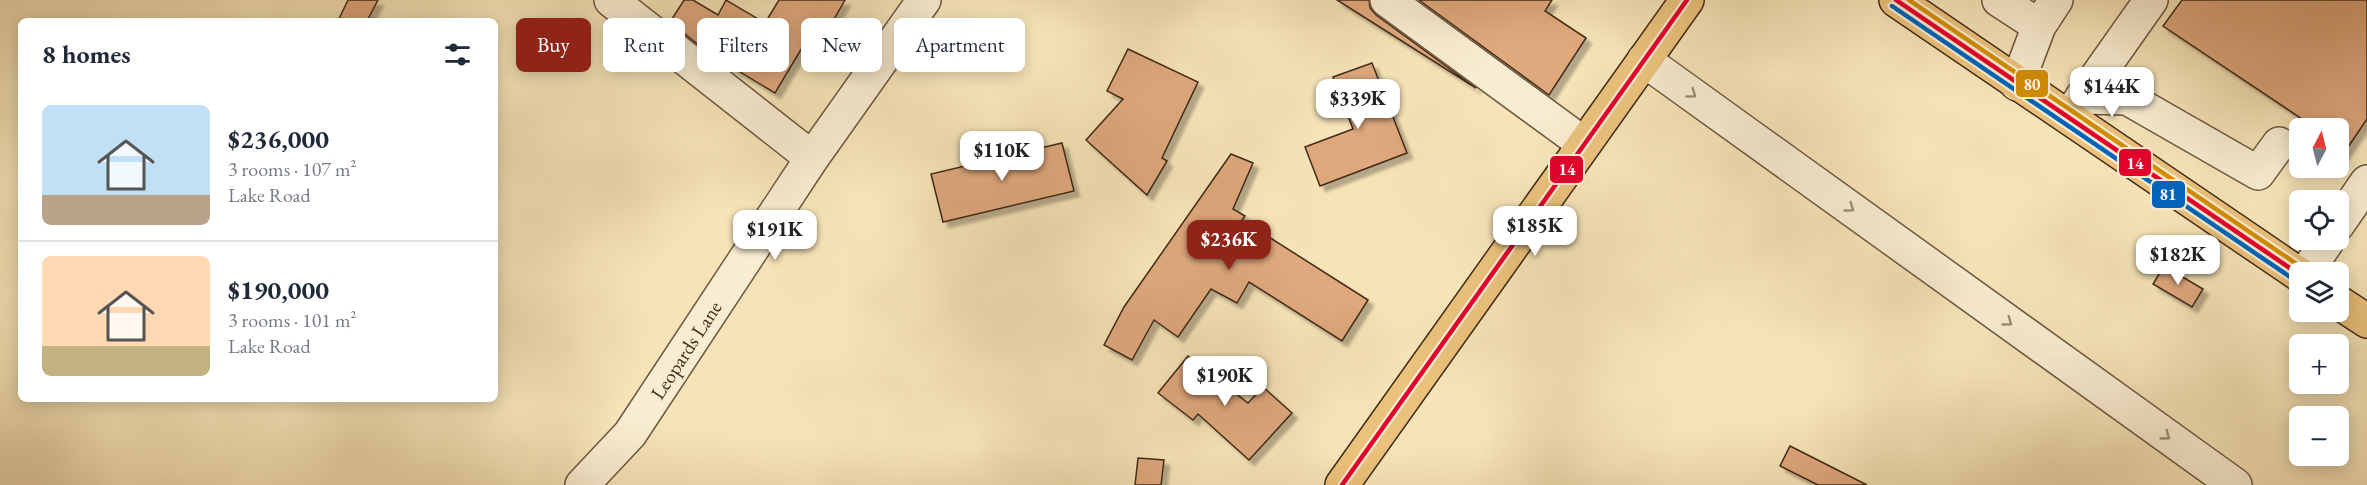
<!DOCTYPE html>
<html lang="en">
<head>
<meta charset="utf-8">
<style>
	body { margin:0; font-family:"EB Garamond",serif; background:#f2f2f3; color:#1f2937; height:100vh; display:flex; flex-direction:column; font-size:22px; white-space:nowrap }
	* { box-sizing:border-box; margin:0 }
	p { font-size:20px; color:#747a83 }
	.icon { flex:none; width:33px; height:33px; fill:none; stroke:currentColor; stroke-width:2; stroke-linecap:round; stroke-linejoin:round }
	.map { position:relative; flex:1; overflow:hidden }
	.drawer { position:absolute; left:18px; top:18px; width:480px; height:384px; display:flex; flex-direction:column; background:#fff; border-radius:9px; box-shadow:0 3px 15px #0003 }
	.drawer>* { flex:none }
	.guide { position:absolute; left:516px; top:18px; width:570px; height:54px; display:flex; gap:12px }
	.needle { width:39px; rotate:7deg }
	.tools { position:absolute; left:2289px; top:118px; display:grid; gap:12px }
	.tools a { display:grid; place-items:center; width:60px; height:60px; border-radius:9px; background:#fff; box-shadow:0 3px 15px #0003; font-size:30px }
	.price { position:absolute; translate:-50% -51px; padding:0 14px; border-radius:12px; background:#fff; color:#222; font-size:20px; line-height:39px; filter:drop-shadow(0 2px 3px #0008) }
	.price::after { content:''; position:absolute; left:50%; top:36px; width:18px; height:14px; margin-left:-9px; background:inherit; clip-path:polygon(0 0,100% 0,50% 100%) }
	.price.current { background:#8f2418; color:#fff }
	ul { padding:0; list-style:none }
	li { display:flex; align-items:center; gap:18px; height:150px; padding:0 24px }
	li+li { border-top:2px solid #e0e1e3 }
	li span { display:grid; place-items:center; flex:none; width:168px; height:120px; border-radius:9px; color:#555 }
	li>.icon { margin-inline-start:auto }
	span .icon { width:72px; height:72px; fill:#fffc; stroke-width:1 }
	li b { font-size:26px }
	h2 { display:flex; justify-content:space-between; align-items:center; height:72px; padding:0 24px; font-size:26px }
	.pill { padding:0 21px; border-radius:9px; background:#fff; box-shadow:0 3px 15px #0003; font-size:21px; line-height:54px }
	.pill.current { background:#8f2418; color:#fff }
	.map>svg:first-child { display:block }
</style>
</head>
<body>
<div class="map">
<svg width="2367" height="485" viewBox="0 0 2367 485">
	<defs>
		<filter id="shadow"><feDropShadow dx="5.5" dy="5.5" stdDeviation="1.5" flood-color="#0004"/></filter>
	</defs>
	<rect width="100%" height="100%" fill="#f6e4b8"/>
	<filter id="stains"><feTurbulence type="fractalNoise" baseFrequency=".00333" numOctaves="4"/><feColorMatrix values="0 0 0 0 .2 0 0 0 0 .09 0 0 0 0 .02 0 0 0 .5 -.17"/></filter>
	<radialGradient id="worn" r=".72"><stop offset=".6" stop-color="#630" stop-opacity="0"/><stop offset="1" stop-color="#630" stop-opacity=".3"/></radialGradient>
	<path fill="#dfa87d" stroke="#412a18" stroke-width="1.5" filter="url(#shadow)" d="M348 0H378L367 21H338Z
		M684 0H693L718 15 726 0 765 23 779 0H845L826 33 815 26 775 93 710 54 670 22Z
		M1337 0H1369L1370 8 1376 15 1476 88Z
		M1419 0H1552L1545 11 1586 38 1549 95Z
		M2182 0H2367V119L2338 162V129H2317L2163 26Z
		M1128 49 1198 82 1162 158 1167 161 1147 195 1086 140 1123 99 1107 91Z
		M1372 63 1407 153 1320 186 1305 147 1353 129 1333 77Z
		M1062 143 1074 191 943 222 931 174Z
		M1231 154 1253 163 1233 209 1245 216 1242 220 1368 300 1342 341 1249 282 1237 303 1211 289 1178 337 1154 320 1132 360 1104 345 1124 307Z
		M2164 266 2203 289 2192 307 2153 284Z
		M1188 356 1248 403 1263 387 1292 413 1249 460 1198 414 1193 420 1158 393Z
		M1790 446 1867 485H1818L1780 466Z
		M1138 458 1164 460 1161 485H1135Z"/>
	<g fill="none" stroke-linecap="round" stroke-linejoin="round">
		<defs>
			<path id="minor" d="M611 0 812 158
				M1387 0 1584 144
				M1999 0 2039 26 2017 84
				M2039 26 2056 0
				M1644 60 2235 485
				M2082 97 2127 98 2258 173 2279 144
				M2072 112 2151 0
				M2338 224 2367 182
				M2306 273 2328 240
				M582 485 630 434 812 158 924 0"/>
			<path id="major" d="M1896 0 2300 275
				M2338 302 2367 321
				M1342 485 1687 0"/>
		</defs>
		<use href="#minor" stroke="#6e5840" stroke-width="36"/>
		<use href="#major" stroke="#412a18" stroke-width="36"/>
		<use href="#minor" stroke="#f9edd1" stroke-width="33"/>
		<use href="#major" stroke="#ebc27c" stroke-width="33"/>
		<defs>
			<path id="bus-1" d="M1896 0 2300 275
				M1342 485 1687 0"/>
			<path id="bus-2" d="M1892 6 2296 281"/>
			<path id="bus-3" d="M1909 0 2304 269"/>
		</defs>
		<use href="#bus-1" stroke="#f9edd1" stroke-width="9"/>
		<use href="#bus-2" stroke="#f9edd1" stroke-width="9"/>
		<use href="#bus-3" stroke="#f9edd1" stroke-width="9"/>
		<use href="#bus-1" stroke="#e4002b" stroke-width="4.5"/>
		<use href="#bus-2" stroke="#0065bd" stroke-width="4.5"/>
		<use href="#bus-3" stroke="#d38d05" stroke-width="4.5"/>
	</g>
	<defs><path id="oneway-chevron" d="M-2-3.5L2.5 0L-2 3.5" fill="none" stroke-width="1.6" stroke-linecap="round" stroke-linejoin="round" transform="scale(1.5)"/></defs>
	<g stroke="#9d8c74">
		<use href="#oneway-chevron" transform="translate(1692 94) rotate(36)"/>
		<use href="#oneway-chevron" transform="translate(1850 208) rotate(36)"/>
		<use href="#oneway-chevron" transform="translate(2008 322) rotate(36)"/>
		<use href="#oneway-chevron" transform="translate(2166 436) rotate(36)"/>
	</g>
	<g text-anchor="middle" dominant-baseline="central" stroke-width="6" stroke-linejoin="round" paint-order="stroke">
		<g font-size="20" fill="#412a18" stroke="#f9edd1">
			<text transform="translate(686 350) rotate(-57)">Leopards Lane</text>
		</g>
	</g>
	<g stroke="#f9edd1" stroke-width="2">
		<rect x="2015" y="69" width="34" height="29" rx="6" fill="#d38d05"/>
		<rect x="2118" y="148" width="34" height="29" rx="6" fill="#e4002b"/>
		<rect x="1549" y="155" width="35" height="29" rx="6" fill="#e4002b"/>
		<rect x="2151" y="180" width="35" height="29" rx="6" fill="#0065bd"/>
	</g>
	<g font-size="16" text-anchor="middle" font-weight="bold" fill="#fff">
		<text x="2032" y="90">80</text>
		<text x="2135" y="169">14</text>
		<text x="1567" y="175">14</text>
		<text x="2168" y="200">81</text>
	</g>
	<rect width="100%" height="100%" filter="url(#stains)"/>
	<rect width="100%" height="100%" fill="url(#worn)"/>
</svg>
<div class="tools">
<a><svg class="needle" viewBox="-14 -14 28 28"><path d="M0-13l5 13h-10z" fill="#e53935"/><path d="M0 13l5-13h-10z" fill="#747a83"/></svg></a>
<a><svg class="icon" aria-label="locate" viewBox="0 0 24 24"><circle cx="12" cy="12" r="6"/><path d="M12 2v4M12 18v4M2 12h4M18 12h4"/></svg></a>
<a><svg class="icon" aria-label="layers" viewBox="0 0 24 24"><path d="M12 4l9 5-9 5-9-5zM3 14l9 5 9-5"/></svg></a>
<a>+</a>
<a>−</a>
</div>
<b class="price" style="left:2112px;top:118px">$144K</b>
<b class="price" style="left:1358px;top:130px">$339K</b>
<b class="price" style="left:1002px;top:182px">$110K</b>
<b class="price" style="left:1535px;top:257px">$185K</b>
<b class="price" style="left:775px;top:261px">$191K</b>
<b class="price current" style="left:1229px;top:271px">$236K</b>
<b class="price" style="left:2178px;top:286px">$182K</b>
<b class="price" style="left:1225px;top:407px">$190K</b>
<div class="guide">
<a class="pill current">Buy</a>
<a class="pill">Rent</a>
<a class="pill">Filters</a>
<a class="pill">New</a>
<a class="pill">Apartment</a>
</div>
<section class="drawer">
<h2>8 homes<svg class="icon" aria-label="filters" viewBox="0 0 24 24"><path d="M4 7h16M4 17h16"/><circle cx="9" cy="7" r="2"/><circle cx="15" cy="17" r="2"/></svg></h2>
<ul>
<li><span style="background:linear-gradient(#bfe0f5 75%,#b9a48a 0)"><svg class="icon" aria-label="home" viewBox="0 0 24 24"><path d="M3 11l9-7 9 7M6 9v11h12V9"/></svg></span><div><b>$236,000</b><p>3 rooms · 107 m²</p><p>Lake Road</p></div></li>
<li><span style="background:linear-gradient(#ffd9b3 75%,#c2b280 0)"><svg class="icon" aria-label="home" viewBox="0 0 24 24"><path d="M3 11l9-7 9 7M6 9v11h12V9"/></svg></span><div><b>$190,000</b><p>3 rooms · 101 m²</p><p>Lake Road</p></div></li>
</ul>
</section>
</div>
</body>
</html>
